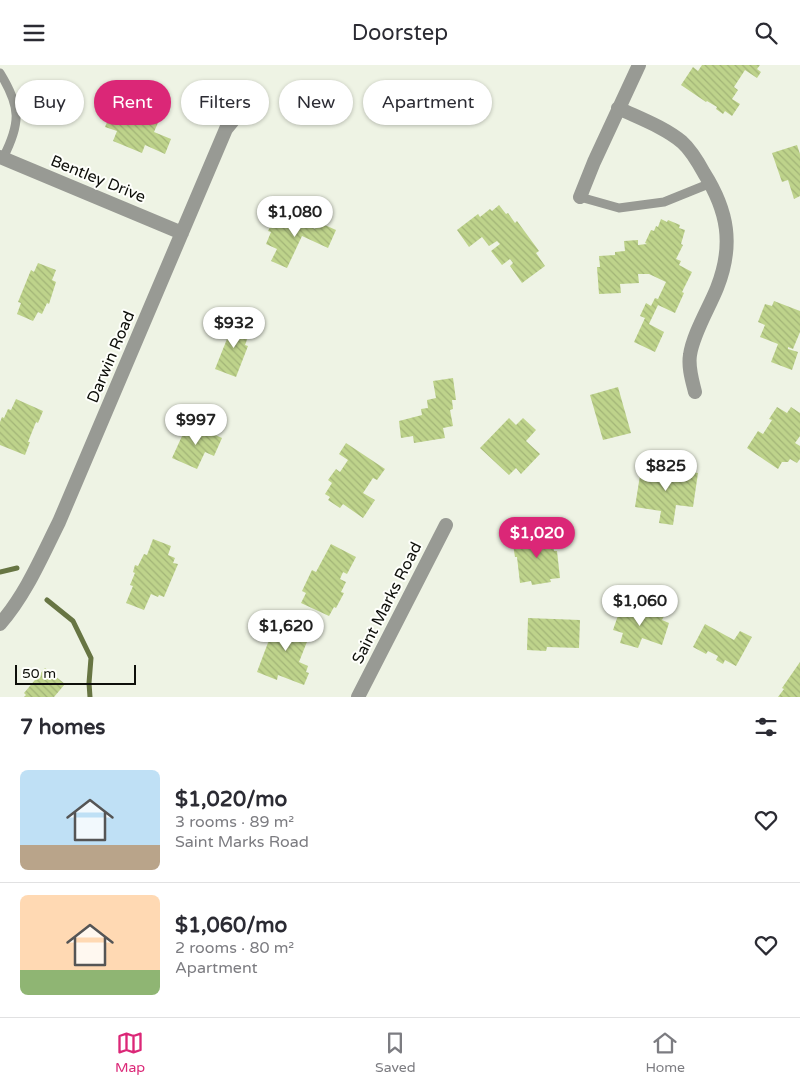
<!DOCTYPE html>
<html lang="en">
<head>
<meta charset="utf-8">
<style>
	body { margin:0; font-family:"Varela Round",sans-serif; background:#f7f7f7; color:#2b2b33; height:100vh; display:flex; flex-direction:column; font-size:19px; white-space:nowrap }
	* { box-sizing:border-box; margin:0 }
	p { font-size:16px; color:#7c7c81 }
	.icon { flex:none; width:28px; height:28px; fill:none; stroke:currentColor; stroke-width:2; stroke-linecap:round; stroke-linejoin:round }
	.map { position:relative; height:632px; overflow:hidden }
	.side { display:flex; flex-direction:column; background:#fff; flex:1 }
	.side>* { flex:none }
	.guide { position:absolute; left:15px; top:15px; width:500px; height:45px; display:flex; gap:10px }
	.scale { position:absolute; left:15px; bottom:12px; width:121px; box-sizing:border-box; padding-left:5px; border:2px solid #0e0f0a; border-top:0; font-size:14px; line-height:18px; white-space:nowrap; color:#0e0f0a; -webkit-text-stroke:4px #fefffb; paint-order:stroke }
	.price { position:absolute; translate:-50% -42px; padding:0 11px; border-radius:18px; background:#fff; color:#222; font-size:16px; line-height:32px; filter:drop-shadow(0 1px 2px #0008) }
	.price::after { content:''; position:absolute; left:50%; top:30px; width:15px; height:11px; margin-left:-8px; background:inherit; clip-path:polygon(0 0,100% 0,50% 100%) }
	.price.selected { background:#db2777; color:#fff }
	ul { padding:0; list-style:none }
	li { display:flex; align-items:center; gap:15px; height:125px; padding:0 20px }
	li+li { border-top:1px solid #e1e1e2 }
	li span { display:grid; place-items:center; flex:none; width:140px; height:100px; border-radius:8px; color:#555 }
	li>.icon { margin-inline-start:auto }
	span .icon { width:60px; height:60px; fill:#fffc; stroke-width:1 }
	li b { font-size:21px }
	h2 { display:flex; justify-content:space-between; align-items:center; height:60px; padding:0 20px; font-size:21px }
	.tag { padding:0 18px; border-radius:22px; background:#fff; box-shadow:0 1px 4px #0004; font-size:18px; line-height:45px }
	.tag.selected { background:#db2777; color:#fff }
	header { display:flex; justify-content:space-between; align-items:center; height:65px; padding:0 20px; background:#fff; font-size:22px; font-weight:600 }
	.dock { display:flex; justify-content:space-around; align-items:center; height:70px; border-top:1px solid #e1e1e2; background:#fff; font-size:14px; color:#7c7c81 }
	.dock a { display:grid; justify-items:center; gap:2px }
	.dock .selected { color:#db2777 }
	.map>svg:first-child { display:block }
</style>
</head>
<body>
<header><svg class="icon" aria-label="menu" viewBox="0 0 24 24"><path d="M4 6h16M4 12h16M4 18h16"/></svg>Doorstep<svg class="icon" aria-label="search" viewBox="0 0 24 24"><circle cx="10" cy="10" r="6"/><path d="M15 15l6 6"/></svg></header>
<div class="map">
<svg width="800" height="632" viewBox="0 0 800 632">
	<defs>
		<pattern id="building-back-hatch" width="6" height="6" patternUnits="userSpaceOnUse" patternTransform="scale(1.25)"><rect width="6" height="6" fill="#bed38b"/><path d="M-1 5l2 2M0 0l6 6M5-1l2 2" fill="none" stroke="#a2b477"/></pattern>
	</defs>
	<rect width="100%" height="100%" fill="#eef3e4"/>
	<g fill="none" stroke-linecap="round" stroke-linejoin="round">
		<path stroke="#677543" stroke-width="5" d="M0 507 17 503
			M47 535 73 556 91 593 89 618 90 632"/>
	</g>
	<path fill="url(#building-back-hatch)" d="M702 0H760L757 4 761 7 757 13 745 5 734 22 738 25 732 34 740 39 732 51 725 46 723 49 716 44 717 42 707 36 706 37 681 20 693 2 698 6Z
		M143 46 160 53 154 67 171 74 165 89 145 80 142 88 113 76 117 66 105 62 111 48 138 59Z
		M797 80 800 89V131L794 134 788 115 782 117 772 88Z
		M499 140 506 149 508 148 515 158 517 156 539 186 536 188 545 201 522 218 510 201 513 198 510 194 502 200 491 186 500 179 497 176 489 181 482 172 469 182 457 165 478 149 480 152 490 144 492 146Z
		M280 148 315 164 318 157 336 165 328 183 302 171 287 203 271 196 277 184 266 179 271 167 268 166 272 158 275 159Z
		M661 154 667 157 668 155 680 160 679 163 685 165 681 179 683 180 676 194 681 196 679 200 692 207 682 227 684 228 675 248 658 240 649 259 664 267 655 287 634 277 645 253 640 251 646 238 651 241 655 233 658 234 666 217 649 209H638L639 218 620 219 621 228 599 229 597 202H600L599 191 615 190V187L625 186 624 176 638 175V180L647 179 645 178 651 165 654 166 656 161 658 162Z
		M38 198 56 205 52 215 56 217 49 239 47 238 42 249 38 247 33 256 17 249 21 238 18 237 31 205 34 207Z
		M774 236 800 246V267L793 284 788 282V284L798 287 792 305 771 297 778 279 760 272 765 260 758 257 765 239 772 241Z
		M235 254 252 261 245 280 248 281 236 312 215 304Z
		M453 313 456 335H452L453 344 450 345 453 361 443 363 445 373 414 378 413 371 401 373 399 356 422 350 421 344 428 343 427 335 436 333 433 316Z
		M618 322 631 368 603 375 590 330Z
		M16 334 43 346 38 358 36 357 28 377H30L25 390 0 380V357L2 352 4 353 8 344 11 345Z
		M777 342 787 348 791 342 800 348V371L795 378 800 381V394L797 398 790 394 788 397H782L778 404 747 383 758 366 763 369 772 355 769 354Z
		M509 353 516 360 523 353 536 365 526 376 540 389 521 409 516 403 509 410 480 383Z
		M188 358 222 373 214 391 205 387 197 404 172 393Z
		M346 378 385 404 377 415 373 413 363 428 375 435 363 453 343 439 340 443 328 435 330 432 325 429 332 418 328 415 336 404 340 407 348 395 339 389Z
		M641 404 678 409V405L698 408 693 442 676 440 673 460 659 458 661 446 635 442Z
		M552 468 554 486H557L560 513 550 514 551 517 532 520 531 516 520 518 517 492H515L512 474 528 472V469H534V470Z
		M153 474 171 481 168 490 175 493 173 498 178 499 164 532 159 530 158 532 151 529 144 545 126 538 133 521 130 520 135 508 133 507 135 500 138 501 144 489 147 490Z
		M331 479 356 492 347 509 343 507 340 514 346 517 341 527 344 528 336 543 334 542 329 551 301 538 306 528 302 526 312 505 316 507Z
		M622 539 633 543 632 547 644 551 646 545 664 551 662 555 669 558 662 580 642 573 638 583 620 578 623 568 613 565Z
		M278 551 312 564 299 597 308 601 306 607 309 608 304 620 278 610 277 615 257 607Z
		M528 553 580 555 579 583 547 582 546 586 527 585Z
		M705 559 734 575 740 566 752 572 736 601 725 595 723 599 716 595 718 591 708 586 706 589 693 582Z
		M800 597V632H778L784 624 782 623Z
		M45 603 65 619 54 632H24L26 630 24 628Z"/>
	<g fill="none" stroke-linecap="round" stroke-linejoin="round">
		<path stroke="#989a94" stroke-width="9" d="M0 8C21 42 21 58 3 93
			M580 132 619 143 664 137 711 118"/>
		<path stroke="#989a94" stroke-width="14" d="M618 43C639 53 664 62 682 77 691 85 698 97 704 108 728 146 734 180 717 223 709 243 693 269 690 290 688 302 692 315 695 327
			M0 92 182 168
			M580 132 594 97 639 0
			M0 559C26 529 41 493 59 457L226 64 249 36
			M358 632 446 460"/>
	</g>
	<g text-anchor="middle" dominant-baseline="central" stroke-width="4" stroke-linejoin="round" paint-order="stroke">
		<g font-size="16" fill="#0e0f0a" stroke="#fefffb">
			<text transform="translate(98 114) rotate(22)">Bentley Drive</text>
			<text transform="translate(111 292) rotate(-67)">Darwin Road</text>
			<text transform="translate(387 538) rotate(-63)">Saint Marks Road</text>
		</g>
	</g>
</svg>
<div class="scale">50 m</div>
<b class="price" style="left:295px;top:173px">$1,080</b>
<b class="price" style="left:234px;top:284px">$932</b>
<b class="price" style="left:196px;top:381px">$997</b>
<b class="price" style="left:666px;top:427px">$825</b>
<b class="price selected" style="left:537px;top:494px">$1,020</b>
<b class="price" style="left:640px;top:562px">$1,060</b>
<b class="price" style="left:286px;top:587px">$1,620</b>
<div class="guide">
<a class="tag">Buy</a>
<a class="tag selected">Rent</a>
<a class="tag">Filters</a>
<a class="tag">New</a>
<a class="tag">Apartment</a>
</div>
</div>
<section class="side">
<h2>7 homes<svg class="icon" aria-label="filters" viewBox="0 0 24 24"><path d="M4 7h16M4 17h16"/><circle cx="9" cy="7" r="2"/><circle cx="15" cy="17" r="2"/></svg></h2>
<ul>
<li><span style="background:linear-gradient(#bfe0f5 75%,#b9a48a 0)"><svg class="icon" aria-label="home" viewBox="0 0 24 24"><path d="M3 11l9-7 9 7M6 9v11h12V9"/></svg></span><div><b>$1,020/mo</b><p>3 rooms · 89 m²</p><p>Saint Marks Road</p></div><svg class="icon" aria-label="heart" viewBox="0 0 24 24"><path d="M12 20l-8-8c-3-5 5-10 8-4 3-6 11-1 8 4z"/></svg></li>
<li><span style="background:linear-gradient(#ffd9b3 75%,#8fb573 0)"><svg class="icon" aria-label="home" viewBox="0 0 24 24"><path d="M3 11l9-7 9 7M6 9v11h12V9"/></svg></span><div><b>$1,060/mo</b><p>2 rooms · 80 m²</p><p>Apartment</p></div><svg class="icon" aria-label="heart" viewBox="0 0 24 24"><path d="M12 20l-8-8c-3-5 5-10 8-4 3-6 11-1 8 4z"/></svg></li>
</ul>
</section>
<nav class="dock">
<a class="selected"><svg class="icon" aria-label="map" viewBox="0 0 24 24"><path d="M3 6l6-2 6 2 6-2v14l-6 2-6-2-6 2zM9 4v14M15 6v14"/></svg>Map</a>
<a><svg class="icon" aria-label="saved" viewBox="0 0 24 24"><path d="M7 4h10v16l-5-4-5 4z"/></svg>Saved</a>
<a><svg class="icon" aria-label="home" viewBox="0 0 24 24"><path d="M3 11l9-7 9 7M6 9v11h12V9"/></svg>Home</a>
</nav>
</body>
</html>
